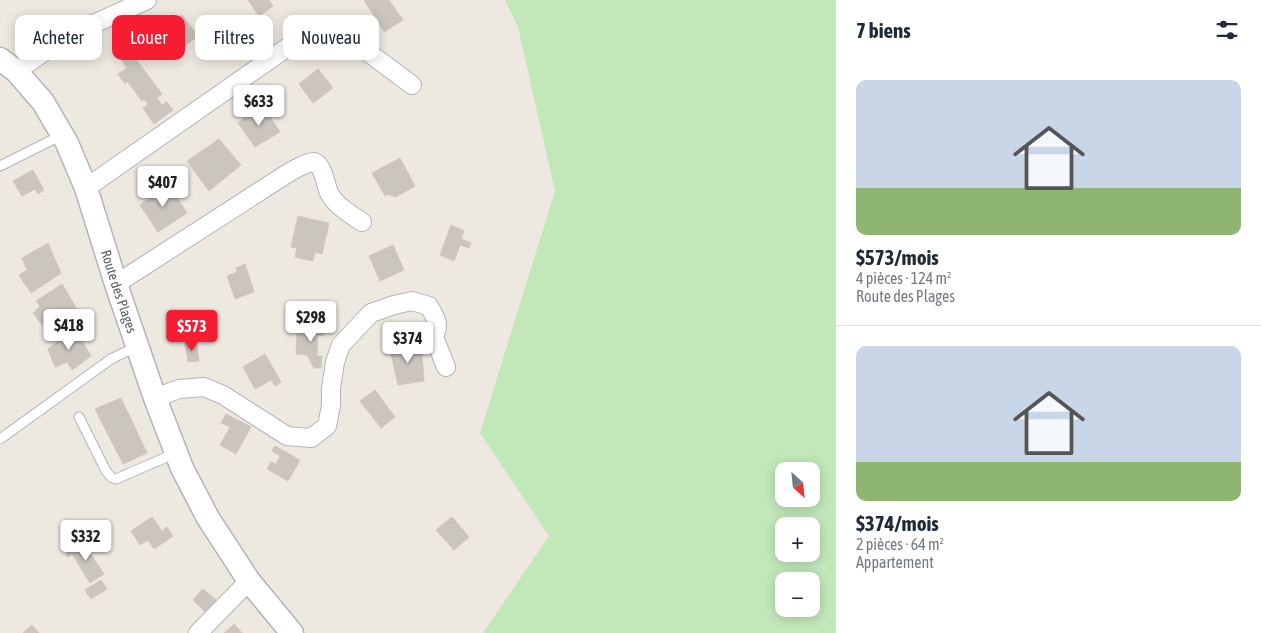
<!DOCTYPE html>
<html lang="fr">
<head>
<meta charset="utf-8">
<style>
	body { margin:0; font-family:"Asap Condensed",sans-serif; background:#f6f6f7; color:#1f2937; height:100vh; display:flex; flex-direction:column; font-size:19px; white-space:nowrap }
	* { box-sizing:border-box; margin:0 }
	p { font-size:16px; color:#747a83 }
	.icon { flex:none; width:28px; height:28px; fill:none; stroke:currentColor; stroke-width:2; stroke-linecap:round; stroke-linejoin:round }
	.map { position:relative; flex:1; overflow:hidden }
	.sheet { display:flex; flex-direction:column; background:#fff; width:425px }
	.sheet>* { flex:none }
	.hud { position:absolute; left:15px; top:15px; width:475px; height:45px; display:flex; gap:10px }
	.needle { width:32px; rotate:153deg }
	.controls { position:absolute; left:775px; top:462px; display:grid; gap:10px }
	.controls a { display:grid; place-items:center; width:45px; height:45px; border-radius:10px; background:#fff; box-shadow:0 2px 12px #0003; font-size:25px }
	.price { position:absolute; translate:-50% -42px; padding:0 11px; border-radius:5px; background:#fff; color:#222; font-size:16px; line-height:32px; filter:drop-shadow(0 1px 2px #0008) }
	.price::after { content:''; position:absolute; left:50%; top:30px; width:15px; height:11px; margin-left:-8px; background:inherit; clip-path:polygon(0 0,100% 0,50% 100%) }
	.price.active { background:#f61d33; color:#fff }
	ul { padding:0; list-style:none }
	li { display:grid; align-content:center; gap:10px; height:265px; padding:0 20px }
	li+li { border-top:1px solid #e0e1e3 }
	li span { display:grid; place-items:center; height:155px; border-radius:10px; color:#555 }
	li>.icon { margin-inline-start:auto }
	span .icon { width:90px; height:90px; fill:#fffc; stroke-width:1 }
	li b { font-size:21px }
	h2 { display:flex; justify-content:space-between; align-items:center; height:60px; padding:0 20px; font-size:21px }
	.pill { padding:0 18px; border-radius:10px; background:#fff; box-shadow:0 2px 12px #0003; font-size:18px; line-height:45px }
	.pill.active { background:#f61d33; color:#fff }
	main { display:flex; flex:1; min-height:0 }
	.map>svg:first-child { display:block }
</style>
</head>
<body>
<main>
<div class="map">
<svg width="836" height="633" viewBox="0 0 836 633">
	<rect width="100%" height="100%" fill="#ede8e0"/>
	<path fill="#c2e8ba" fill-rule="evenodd" d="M505 0H836V633H483L549 536 480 433 555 191 518 27ZM784 471H811V499H784ZM784 526H811V554H784ZM784 581H811V609H784Z"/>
	<path fill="#cac5bf" stroke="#d2c8be" d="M248 0H269L273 6 259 16Z
		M364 0H389L403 20 384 32Z
		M182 15 198 36 166 60 150 38Z
		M130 51 162 94 157 98 162 105 167 102 173 110 154 124 143 108 148 104 144 99 142 101 127 81 125 84 118 74 127 68 121 59Z
		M318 69 333 88 313 103 299 84Z
		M262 105 280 132 255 147 238 123Z
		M219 139 241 165 209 191 187 161Z
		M400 158 415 186 396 197 388 194 385 196 372 173Z
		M33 170 44 190 38 194 35 189 22 196 13 181Z
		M168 184 187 213 158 232 140 205Z
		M298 216 329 223 322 254 315 252 313 261 295 257 297 248 291 247Z
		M451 225 464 231 461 239 471 243 469 248 460 245 454 261 440 255Z
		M48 243 61 273 31 293 19 275 27 270 22 258Z
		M393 245 404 270 380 281 369 256Z
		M245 264 254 292 235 299 227 276 237 272 236 268Z
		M62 284 78 311 47 331 33 313 40 306 36 301Z
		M310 320 324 321 323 336 318 335 317 356H322L321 368H314L307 355 296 354 297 333 309 334Z
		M74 328 91 356 72 370 67 362 55 367 48 349Z
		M196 341 199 361 188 362 185 343Z
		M421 343 424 381 398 385 390 349Z
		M265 354 281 382 275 386 271 380 255 389 243 367Z
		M375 390 395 417 381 428 360 401Z
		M121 398 147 453 123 464 95 409Z
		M226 414 251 427 236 454 220 445 230 427 221 423Z
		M275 446 300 460 288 481 267 469 271 462 276 464 280 456 272 451Z
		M152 517 162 531 167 527 173 536 154 549 148 540 140 545 131 531Z
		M452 517 469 537 454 550 436 530Z
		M82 541 104 574 90 583 72 554 67 557 66 555 68 553 67 551Z
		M101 580 107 589 91 599 85 590Z
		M203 589 216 600 205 612 193 600Z
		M234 624 242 633H224Z
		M32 625 39 633H23Z"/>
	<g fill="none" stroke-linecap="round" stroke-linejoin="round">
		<defs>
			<path id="service" d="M0 166 62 135
				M79 417 106 471 112 478 116 479 176 453
				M0 439 111 359 125 352 137 349"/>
			<path id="minor" d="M16 71 71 34 147 0
				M86 188 315 28 335 29 353 41 412 85
				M116 284 285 175C291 171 307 162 314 162 323 164 326 186 329 193 336 206 350 214 362 222
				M155 398 179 389 204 387 223 395 287 436 311 438 327 426 331 406V388L335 362 341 345 371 313 394 305 412 301 429 306C436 319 440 323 434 337L446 367
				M198 633 249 581"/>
			<g id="tertiary">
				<path id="s1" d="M0 59 16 71 43 102 67 143 86 188 116 284 155 398 182 468 208 518 249 581 292 633"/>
			</g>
		</defs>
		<use href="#service" stroke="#b1b5b9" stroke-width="11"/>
		<use href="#minor" stroke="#b1b5b9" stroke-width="20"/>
		<use href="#tertiary" stroke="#b1b5b9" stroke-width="25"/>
		<use href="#service" stroke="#fff" stroke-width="9"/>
		<use href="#minor" stroke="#fff" stroke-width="18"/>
		<use href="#tertiary" stroke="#fff" stroke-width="22"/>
	</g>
	<g text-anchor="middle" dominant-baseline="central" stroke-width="5" stroke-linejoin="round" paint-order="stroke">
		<g font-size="14" fill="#595f63" stroke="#fff">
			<text stroke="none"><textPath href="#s1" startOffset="266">Route des Plages</textPath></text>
		</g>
	</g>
</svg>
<div class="controls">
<a><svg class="needle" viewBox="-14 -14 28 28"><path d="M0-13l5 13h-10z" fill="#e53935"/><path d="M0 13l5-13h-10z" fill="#747a83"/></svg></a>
<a>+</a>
<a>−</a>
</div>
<b class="price" style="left:259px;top:127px">$633</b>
<b class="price" style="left:163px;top:208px">$407</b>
<b class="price" style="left:311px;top:343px">$298</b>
<b class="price" style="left:69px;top:351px">$418</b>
<b class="price active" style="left:192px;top:352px">$573</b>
<b class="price" style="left:408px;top:364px">$374</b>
<b class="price" style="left:86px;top:562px">$332</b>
<div class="hud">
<a class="pill">Acheter</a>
<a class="pill active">Louer</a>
<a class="pill">Filtres</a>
<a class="pill">Nouveau</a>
</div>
</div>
<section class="sheet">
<h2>7 biens<svg class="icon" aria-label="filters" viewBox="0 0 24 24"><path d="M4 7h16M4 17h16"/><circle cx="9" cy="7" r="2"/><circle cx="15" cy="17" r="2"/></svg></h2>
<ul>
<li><span style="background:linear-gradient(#c9d6e8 70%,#8fb573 0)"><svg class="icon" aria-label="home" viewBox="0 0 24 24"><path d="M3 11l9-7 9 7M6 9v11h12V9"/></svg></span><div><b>$573/mois</b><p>4 pièces · 124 m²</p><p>Route des Plages</p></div></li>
<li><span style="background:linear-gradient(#c9d6e8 75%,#8fb573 0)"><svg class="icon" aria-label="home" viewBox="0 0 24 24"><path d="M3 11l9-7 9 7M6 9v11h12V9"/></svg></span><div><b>$374/mois</b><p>2 pièces · 64 m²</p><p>Appartement</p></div></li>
</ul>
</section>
</main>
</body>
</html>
